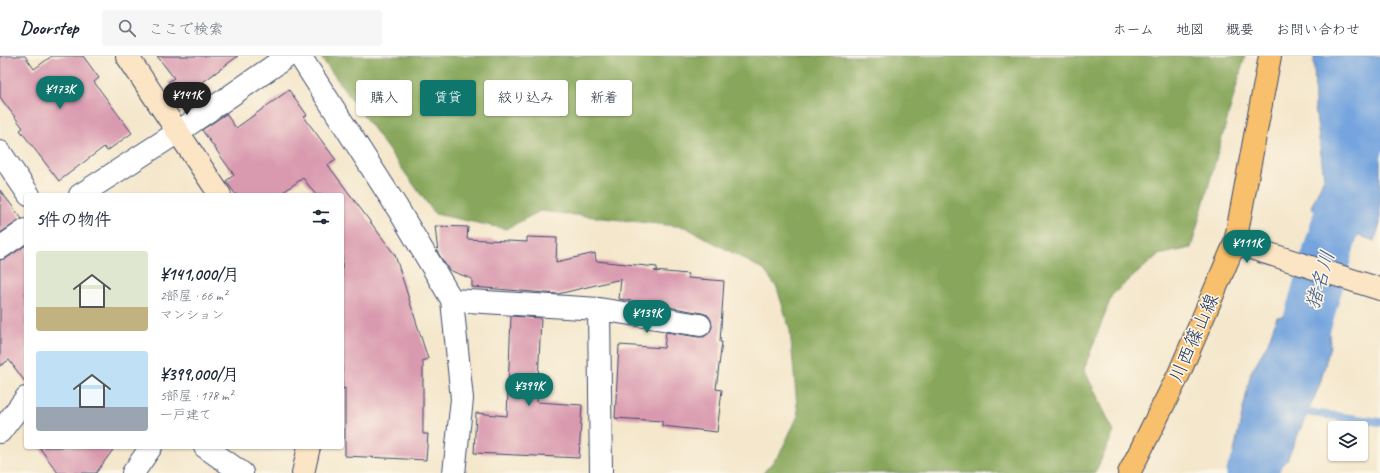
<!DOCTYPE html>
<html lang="ja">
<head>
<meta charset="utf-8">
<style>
	body { margin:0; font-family:Caveat,"Klee One",sans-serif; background:#f6f6f7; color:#1f2937; height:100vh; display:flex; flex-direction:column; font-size:15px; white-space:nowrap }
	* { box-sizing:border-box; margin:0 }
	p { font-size:13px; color:#747a83 }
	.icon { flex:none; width:22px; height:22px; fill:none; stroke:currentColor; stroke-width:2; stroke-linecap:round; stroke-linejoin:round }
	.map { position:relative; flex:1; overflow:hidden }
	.panel { position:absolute; left:24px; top:137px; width:320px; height:256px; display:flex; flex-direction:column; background:#fff; border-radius:4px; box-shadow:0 1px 3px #0004 }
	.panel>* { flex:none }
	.guide { position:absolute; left:356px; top:24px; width:380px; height:36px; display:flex; gap:8px }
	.fabs { position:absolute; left:1328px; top:365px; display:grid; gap:8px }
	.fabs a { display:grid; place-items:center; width:40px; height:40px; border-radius:4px; background:#fff; box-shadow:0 1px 3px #0004; font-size:20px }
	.price { position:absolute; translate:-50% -34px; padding:0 9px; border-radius:14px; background:#0f766e; color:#fff; font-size:13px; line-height:26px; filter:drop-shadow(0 1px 2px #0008) }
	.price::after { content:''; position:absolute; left:50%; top:24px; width:12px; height:9px; margin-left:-6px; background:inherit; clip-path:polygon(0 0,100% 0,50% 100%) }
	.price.active { background:#222; color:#fff }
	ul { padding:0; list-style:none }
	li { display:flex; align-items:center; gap:12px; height:100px; padding:0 12px }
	li span { display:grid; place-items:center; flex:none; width:112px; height:80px; border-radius:4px; color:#555 }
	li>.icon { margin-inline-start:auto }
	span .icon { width:48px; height:48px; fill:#fffc; stroke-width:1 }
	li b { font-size:17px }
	h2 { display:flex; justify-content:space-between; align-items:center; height:48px; padding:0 12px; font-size:17px }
	.pill { padding:0 14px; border-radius:4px; background:#fff; box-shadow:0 1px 3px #0004; font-size:14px; line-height:36px }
	.pill.active { background:#0f766e; color:#fff }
	header { display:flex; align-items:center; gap:24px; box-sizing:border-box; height:56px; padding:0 20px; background:#fff; border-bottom:1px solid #e0e1e3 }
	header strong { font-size:19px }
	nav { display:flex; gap:22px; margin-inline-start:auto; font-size:14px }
	.search { width:280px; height:36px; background:#f6f6f7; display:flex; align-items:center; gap:10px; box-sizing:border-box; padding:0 14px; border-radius:4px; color:#747a83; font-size:15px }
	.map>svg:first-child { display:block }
</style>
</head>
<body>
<header>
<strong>Doorstep</strong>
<div class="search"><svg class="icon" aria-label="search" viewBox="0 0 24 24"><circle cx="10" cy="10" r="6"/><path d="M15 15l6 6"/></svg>ここで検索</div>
<nav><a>ホーム</a><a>地図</a><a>概要</a><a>お問い合わせ</a></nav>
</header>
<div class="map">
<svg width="1380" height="417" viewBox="0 0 1380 417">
	<rect width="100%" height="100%" fill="#fcf5e5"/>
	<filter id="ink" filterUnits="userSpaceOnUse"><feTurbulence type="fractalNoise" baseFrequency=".025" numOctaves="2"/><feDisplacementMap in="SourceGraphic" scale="8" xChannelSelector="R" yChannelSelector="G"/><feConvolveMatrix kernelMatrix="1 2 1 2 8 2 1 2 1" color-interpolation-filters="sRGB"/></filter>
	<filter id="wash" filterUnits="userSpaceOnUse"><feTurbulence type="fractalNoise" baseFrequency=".012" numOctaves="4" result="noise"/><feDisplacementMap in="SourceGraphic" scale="16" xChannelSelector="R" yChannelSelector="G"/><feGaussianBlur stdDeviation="0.9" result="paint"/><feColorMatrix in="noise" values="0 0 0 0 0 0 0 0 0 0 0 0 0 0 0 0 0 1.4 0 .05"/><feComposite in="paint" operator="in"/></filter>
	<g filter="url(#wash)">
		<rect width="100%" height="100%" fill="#f4e7cc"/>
		<path fill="#88a75b" stroke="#526b5c" d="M320 0H1245L1191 192 1158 199 1112 239 1084 313 1114 376 1095 417H763L779 399 798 360 790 274 777 232 764 214 685 171 540 155 506 173 435 158Z"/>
		<path fill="#74a4de" stroke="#486a9e" d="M1314 0H1380V168L1374 185 1331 169 1311 151 1324 122 1315 52Z
			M1299 257 1328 262 1330 290 1320 328 1287 404 1273 417H1228L1231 410 1251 316 1268 287 1277 261Z"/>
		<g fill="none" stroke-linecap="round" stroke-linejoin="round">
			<path stroke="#74a4de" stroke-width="8" d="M1297 355 1380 366"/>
			<path stroke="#74a4de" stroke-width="49" d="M1251 417 1257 406 1290 326 1355 102 1380 28"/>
		</g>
		<g id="blocks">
			<path fill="#d99aaf" d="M0 0H25L34 13 52 0H83L99 22 94 26 132 77 107 95 104 91 59 125 20 74 23 72 0 41Z
				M157 0H238L203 26 211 38 190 53 168 26 174 22Z
				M289 34 307 59 304 61 336 104 328 109 395 199 428 303 423 305V378H428L426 404 345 400V332L342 333V139H316L303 122 279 139H236L226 125 234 119 202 74 226 58 236 72Z
				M0 134 22 163 0 177Z
				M435 170 468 171 467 183 527 186V181L557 182 556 206 595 197 596 205 657 211V215H654L688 218V222L724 225 720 286H722L716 333 722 334 717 376 662 370V365L615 362 619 289 664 292 666 276 698 281H704L709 277 712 271 711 264 708 259 702 257 669 251V250L619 243 621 223 558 238 472 231V223L449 214 438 197Z
				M26 189V327L9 304 0 310V204L7 202Z
				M511 260 541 262 537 346 582 349 579 402 474 397 476 357 507 360Z
				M39 391H115L96 417H58Z"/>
		</g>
	</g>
	<g filter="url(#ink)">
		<use href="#blocks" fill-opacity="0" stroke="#3c4b6e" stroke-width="1"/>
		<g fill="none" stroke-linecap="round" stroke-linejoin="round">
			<defs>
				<path id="street" d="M300 0 398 153 452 244 462 343 454 417
					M0 96 29 139
					M80 139 178 76 288 0
					M0 192 26 174
					M452 244 599 253 601 417
					M599 253 700 269
					M0 376 26 342
					M205 391 242 417
					M133 417 151 391"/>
				<path id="secondary" d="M127 0 220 139
					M1235 187 1380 233
					M303 417 309 391"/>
				<path id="primary" d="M1129 417 1178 320 1235 187 1270 0"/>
			</defs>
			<use href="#street" stroke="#3c4b6e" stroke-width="24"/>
			<use href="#secondary" stroke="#3c4b6e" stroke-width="24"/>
			<use href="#primary" stroke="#3c4b6e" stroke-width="24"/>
			<use href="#street" stroke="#fff" stroke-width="22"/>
			<use href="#secondary" stroke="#fce5c4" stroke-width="22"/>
			<use href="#primary" stroke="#f8bf6c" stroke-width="22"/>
		</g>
	</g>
	<g text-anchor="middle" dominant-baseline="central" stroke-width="3.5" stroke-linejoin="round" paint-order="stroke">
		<g font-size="19" fill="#1b2f5e" stroke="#fcf5e5">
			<text transform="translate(1194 282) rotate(-66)">川西篠山線</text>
		</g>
		<g font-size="20" font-style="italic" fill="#3a588b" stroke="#fcf5e5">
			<text transform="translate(1320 224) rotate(-74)">猪名川</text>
		</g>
	</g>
</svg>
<div class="fabs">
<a><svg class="icon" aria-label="layers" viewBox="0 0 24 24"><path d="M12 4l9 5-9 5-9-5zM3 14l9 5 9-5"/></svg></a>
</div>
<b class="price" style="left:60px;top:54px">¥173K</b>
<b class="price active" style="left:187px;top:60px">¥141K</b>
<b class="price" style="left:1247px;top:208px">¥111K</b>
<b class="price" style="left:647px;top:278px">¥139K</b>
<b class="price" style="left:529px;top:351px">¥399K</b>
<div class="guide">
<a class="pill">購入</a>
<a class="pill active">賃貸</a>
<a class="pill">絞り込み</a>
<a class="pill">新着</a>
</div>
<section class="panel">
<h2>5件の物件<svg class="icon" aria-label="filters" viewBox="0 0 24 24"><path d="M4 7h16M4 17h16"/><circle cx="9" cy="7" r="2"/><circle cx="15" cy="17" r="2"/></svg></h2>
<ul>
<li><span style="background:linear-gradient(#dfe7d0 70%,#c2b280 0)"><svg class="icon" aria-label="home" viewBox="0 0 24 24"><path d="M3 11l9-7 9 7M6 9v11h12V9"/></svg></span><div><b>¥141,000/月</b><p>2部屋 · 66 m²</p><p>マンション</p></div></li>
<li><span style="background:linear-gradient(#bfe0f5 70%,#9aa5b1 0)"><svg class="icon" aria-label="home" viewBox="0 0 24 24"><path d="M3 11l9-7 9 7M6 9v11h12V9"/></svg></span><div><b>¥399,000/月</b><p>5部屋 · 178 m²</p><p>一戸建て</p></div></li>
</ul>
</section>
</div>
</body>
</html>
